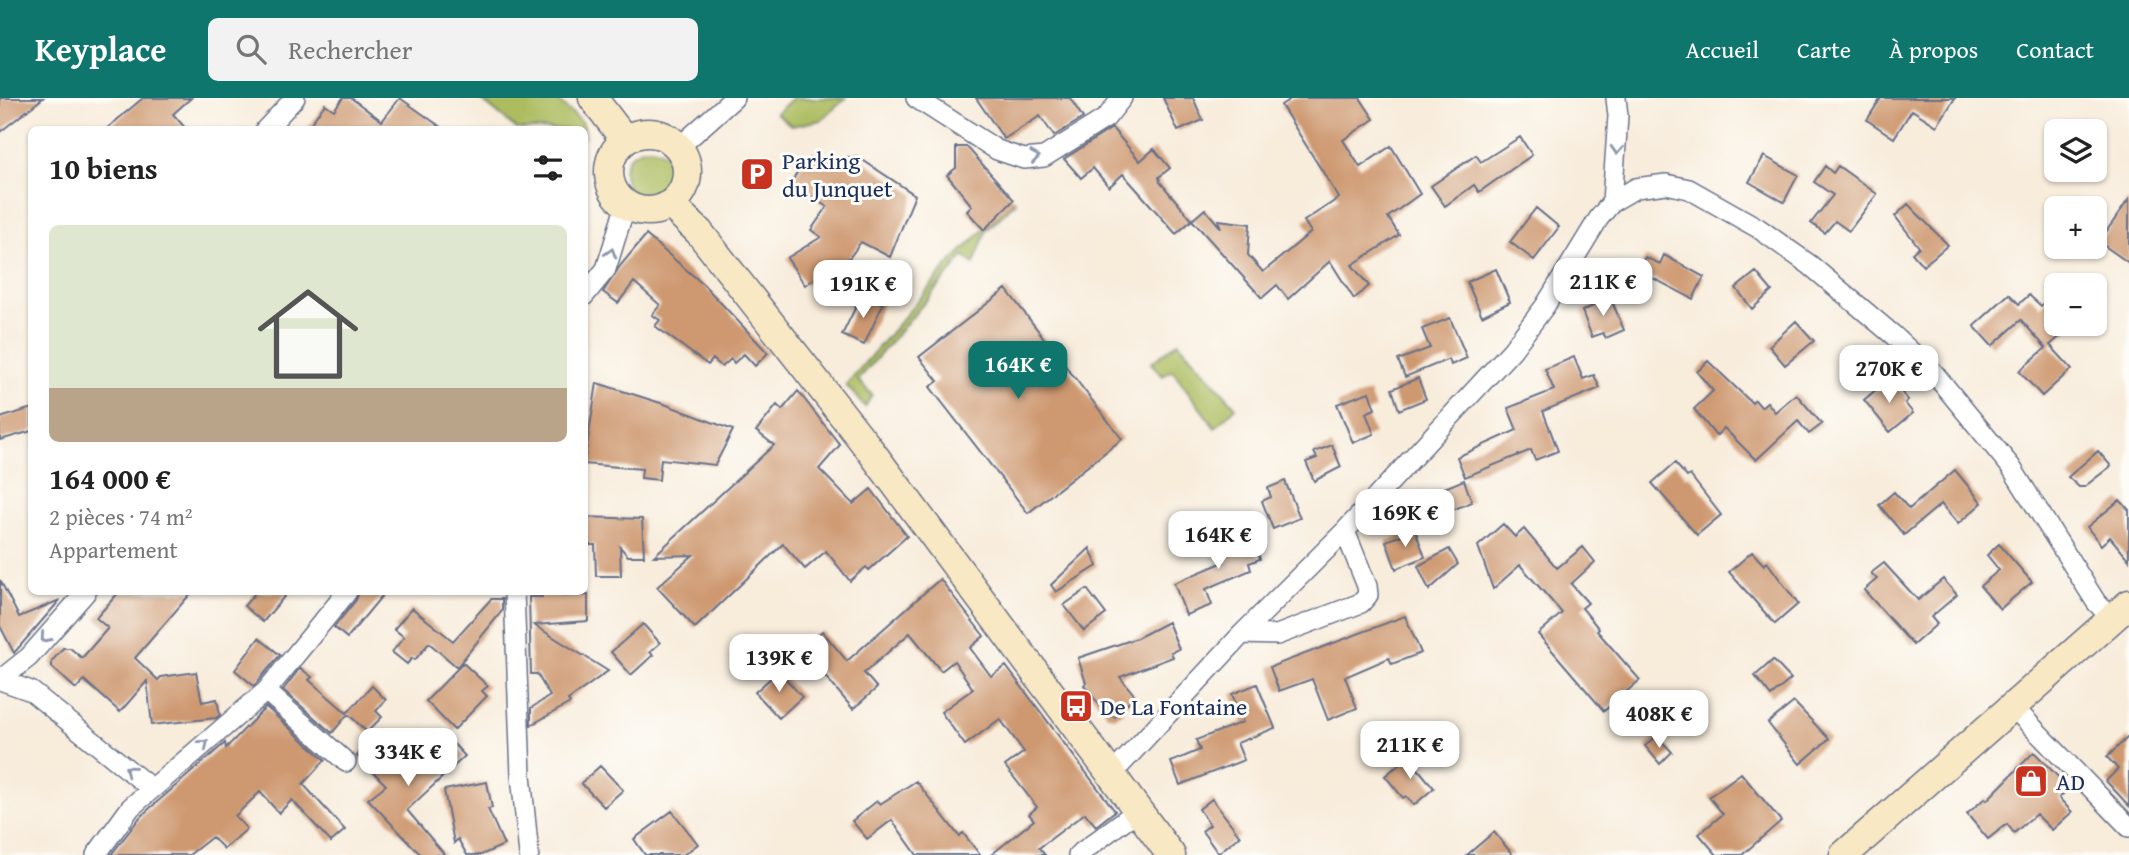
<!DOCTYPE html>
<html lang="fr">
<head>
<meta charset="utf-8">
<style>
  :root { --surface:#fff; --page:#f2f2f2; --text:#222; --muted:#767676; --accent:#0f766e }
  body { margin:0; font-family:"Gentium Book Plus",serif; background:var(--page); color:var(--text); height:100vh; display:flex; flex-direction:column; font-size:26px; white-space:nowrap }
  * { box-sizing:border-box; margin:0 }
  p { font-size:23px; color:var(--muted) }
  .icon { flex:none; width:38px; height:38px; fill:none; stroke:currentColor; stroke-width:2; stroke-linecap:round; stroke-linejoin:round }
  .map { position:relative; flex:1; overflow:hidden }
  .sheet { position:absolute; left:28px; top:28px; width:560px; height:469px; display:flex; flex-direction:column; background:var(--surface); border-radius:10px; box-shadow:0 2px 5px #0004 }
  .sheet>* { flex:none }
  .buttons { position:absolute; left:2044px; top:21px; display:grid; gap:14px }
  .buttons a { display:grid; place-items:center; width:63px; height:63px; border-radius:10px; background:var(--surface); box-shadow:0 2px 5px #0004; font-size:35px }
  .price { position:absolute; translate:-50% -60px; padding:0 16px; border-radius:14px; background:#fff; color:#222; font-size:23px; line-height:46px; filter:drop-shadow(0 2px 4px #0008) }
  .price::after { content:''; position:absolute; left:50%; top:42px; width:21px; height:16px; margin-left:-10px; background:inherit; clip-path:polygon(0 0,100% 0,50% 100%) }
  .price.active { background:var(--accent); color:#fff }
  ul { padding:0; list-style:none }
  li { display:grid; align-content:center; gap:14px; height:371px; padding:0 21px }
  li span { display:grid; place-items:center; height:217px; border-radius:10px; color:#555 }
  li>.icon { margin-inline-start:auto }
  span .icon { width:126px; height:126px; fill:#fffc; stroke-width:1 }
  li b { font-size:30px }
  h2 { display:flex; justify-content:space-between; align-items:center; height:84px; padding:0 21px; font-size:30px }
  header { display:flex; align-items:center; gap:42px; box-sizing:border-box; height:98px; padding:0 35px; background:var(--accent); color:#fff }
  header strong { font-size:33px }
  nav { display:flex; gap:38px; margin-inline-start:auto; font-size:24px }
  .search { width:490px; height:63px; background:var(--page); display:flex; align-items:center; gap:18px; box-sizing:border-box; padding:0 24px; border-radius:10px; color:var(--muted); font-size:26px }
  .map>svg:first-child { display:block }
  .green { fill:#acbc5f; stroke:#64765e; stroke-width:2 }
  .building { fill:#ce9971 }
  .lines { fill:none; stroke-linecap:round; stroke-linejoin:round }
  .street-casing { stroke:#68718a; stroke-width:22 }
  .secondary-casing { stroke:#68718a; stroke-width:31 }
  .street { stroke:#fff; stroke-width:19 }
  .secondary { stroke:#f8e8c3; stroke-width:28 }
  .oneway { stroke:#8d97ae }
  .labels { text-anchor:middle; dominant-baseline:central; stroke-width:6; stroke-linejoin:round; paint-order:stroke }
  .poi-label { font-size:24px; fill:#1b2f5e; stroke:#fdfcf7; text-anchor:start }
</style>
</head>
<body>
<header>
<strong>Keyplace</strong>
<div class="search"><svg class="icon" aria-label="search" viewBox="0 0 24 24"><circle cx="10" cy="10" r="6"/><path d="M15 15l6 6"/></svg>Rechercher</div>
<nav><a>Accueil</a><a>Carte</a><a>À propos</a><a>Contact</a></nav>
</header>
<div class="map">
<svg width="2129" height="757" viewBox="0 0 2129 757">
  <rect width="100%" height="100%" fill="#fdfcf7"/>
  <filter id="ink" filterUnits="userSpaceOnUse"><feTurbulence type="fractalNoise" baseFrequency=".0143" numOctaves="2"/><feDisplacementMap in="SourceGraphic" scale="14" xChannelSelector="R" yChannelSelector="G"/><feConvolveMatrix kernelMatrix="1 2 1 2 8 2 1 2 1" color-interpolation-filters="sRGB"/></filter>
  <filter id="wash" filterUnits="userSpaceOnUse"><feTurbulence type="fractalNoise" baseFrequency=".00686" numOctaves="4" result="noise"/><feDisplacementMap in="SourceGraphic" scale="28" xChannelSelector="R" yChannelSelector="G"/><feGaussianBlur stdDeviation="1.57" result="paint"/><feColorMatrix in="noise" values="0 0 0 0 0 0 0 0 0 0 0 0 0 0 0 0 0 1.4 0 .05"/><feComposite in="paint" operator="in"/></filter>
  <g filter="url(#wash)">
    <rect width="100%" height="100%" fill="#f8ecdb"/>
    <!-- green -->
    <path class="green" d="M479 0H556C566 15 587 18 585 40L584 32 517 31Z
      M793 0H846L821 22 792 28 776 15Z
      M624 75a25 25 0 1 1 50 0a25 25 0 1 1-50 0Z
      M1014 102 1016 104 986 133 974 166 964 158 858 282 872 297 865 309 846 287 951 164Z
      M1178 244 1236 309 1215 330 1172 272 1163 278 1151 265Z"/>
    <g id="blocks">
      <!-- building -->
      <path class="building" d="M0 0H43L0 34Z
        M143 0H191L173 16 187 32H105Z
        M343 0H351L382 23 400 0 445 32H306L325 6 334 12Z
        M976 0H1070L1083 20 1054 38 1040 18 1004 41Z
        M1163 0H1193L1203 22 1178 33Z
        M1292 0H1360L1374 21 1343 42 1360 69 1391 48 1420 96 1388 119 1399 137 1352 167 1369 188 1354 201 1330 163 1288 201 1277 187 1262 200 1192 122 1176 136 1123 76 1109 89 1093 70 1081 80 1064 61 1112 30 1140 63 1154 51 1170 70 1159 79 1160 84 1192 122 1205 111 1221 130 1218 122 1250 126 1248 157 1263 174 1311 134 1304 123 1339 100 1281 7Z
        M1881 0H1955L1937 28 1912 12 1894 40 1867 22Z
        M1520 39 1532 57 1479 94 1474 87 1445 108 1431 88 1476 57 1481 64Z
        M956 49H967L1014 102 984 132 967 113 972 108 947 77 956 70Z
        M1764 58 1798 77 1784 104 1749 84Z
        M812 59H858L915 97 890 159 861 144 850 159 805 187 787 160 821 139 811 132 827 109 791 85 804 63Z
        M1825 68 1833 75 1838 68 1877 96 1849 133 1835 123 1825 135 1811 125 1833 97 1814 84Z
        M2129 101V165L2099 144Z
        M1908 106 1948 147 1923 168 1912 155 1919 149 1895 118Z
        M1536 110 1559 129 1534 162 1510 144Z
        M646 137 704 187 768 255 755 268 744 256 734 265 731 261 722 269 713 261 708 267 655 228 660 222 652 217 660 207 634 184 618 205 603 194 620 168Z
        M1664 157 1704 179 1693 201 1653 180 1647 193 1632 186 1645 159 1660 166Z
        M1496 171 1510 204 1482 218 1467 184Z
        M1756 174 1772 193 1752 211 1736 190Z
        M1006 191 1122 341 1028 415 930 289 938 283 919 259Z
        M2056 194V226H2075L2050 247 2072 271 2042 298 2019 273 2046 250 2021 222 1992 248 1974 228 2009 196 2019 206 2029 197 2041 208Z
        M862 196 883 206 864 247 842 237Z
        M1609 196 1624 232 1606 240 1603 235 1592 239 1582 213 1593 208 1591 204Z
        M1450 220 1467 260 1451 267 1449 261 1405 279 1398 262 1430 250 1422 231Z
        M1796 223 1814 243 1785 267 1769 248Z
        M1574 259 1583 281 1594 277 1600 290 1543 313 1558 353 1535 362 1531 352 1465 379 1457 359 1517 332 1508 310 1554 292 1545 271Z
        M1708 263 1752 305 1755 302 1761 309 1767 304 1775 314 1796 296 1822 326 1809 336 1798 323 1756 362 1724 330 1716 338 1694 311 1713 293 1697 274Z
        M1418 280 1426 301 1399 312 1392 291Z
        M1890 280 1908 302 1905 305 1913 315 1890 334 1864 302Z
        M597 285 667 307 733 332 715 367 661 361 659 382 641 380 642 371 584 366Z
        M798 293 840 347 819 371 853 406 871 391 907 438 869 472 866 469 850 483 826 453 805 471 783 446 695 530 657 489 693 457 654 458 774 347 756 333 777 307 782 312Z
        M1369 294 1375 311 1366 315 1374 336 1353 345 1337 306Z
        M32 310V333L0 342V320Z
        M1332 347 1341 369 1314 383 1306 364 1317 360 1314 354Z
        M2098 353 2111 368 2084 389H2079L2068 379Z
        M1675 365 1687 379 1690 377 1721 417 1697 437 1652 385Z
        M1955 372 1982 405 1958 426 1941 406 1904 437 1879 407 1894 394 1909 411Z
        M1464 382 1472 404 1430 421 1422 399Z
        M1285 383 1300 420 1273 431 1262 403 1271 399 1268 390Z
        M2120 402 2129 412V462L2110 439 2101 447 2087 429Z
        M584 419 642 421 644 458H628L620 449 621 478H596L595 447H584Z
        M1503 426 1515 439 1524 431 1557 470 1583 449 1595 464 1571 486 1588 505 1582 510 1599 531 1597 533 1640 582 1604 613 1538 536 1562 515 1520 467 1493 491 1478 448Z
        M1248 430 1260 461 1249 465 1251 472 1206 491 1212 507 1186 517 1174 485 1224 464 1216 443Z
        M1415 432 1425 459 1396 471 1386 443Z
        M1999 446 2032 484 2000 511 1980 488 1999 472 1987 457Z
        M1090 450 1097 468 1056 494 1051 487Z
        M1449 451 1458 466 1429 492 1418 468Z
        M1752 454 1764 467 1767 464 1798 506 1775 526 1729 474Z
        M1884 465 1918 502 1943 481 1957 497 1931 519 1937 526 1913 547 1864 492 1877 481 1871 475Z
        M940 481 984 538 970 550 991 578 1006 568 1115 713 1096 728 1085 715 1039 750 1045 757H991L1034 722 1029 716 1037 709 1005 668 1024 654 1000 621 965 647 941 614 973 591 954 563 941 573 910 535 864 575 877 590 853 611 802 551 822 533 847 563Z
        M0 482 19 519 60 502 14 555 0 528Z
        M1087 491 1106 516 1084 533 1064 507Z
        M119 494H192L135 560 158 582 161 579 196 574 202 604 217 601 220 617 216 620 152 627 147 583 120 614 84 582 76 591 52 569V563L63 550H70L82 560 108 530 96 520Z
        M256 494H288L263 524 244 508Z
        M359 494H385L347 540 334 529 356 502Z
        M542 494H562L563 498 588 497V523L534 527 608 573 568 602 570 605 531 627V610L550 598 537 576H531L529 499H542Z
        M491 501H502V513L457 569 429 545 415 562 412 560 407 566 392 554 404 539 394 531 412 510 453 543Z
        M1405 518 1421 555 1392 566 1389 560 1345 579 1357 610 1328 622 1312 581 1279 593 1270 569Z
        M1168 524 1179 551 1171 554 1173 559 1120 579 1136 599 1122 609 1124 613 1115 619 1108 618 1084 587 1086 585 1078 560 1137 540Z
        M643 526 660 545 650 554 653 557 631 577 611 554Z
        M259 540 280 557 254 588 235 572Z
        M1773 562 1791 581 1771 598 1755 578Z
        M463 565 488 588 482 593 487 598 454 632 426 603Z
        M300 570 312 579 309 582 347 615 372 588 386 602 376 613 382 619 367 634 348 616 332 635 283 592Z
        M779 573 802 599 779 620 755 594Z
        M1257 586 1275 630 1237 645 1244 662 1180 687 1171 664 1200 652 1196 642 1243 624 1232 596Z
        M1794 604 1829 641 1800 666 1768 625Z
        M266 609 325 662 303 686 345 732 331 744 292 702 279 715 260 694 235 718 247 731 224 751 212 739 189 757H111L141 718 225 645 226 650Z
        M1657 638 1672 654 1660 666 1645 648Z
        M2129 638V708L2106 683 2118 671 2107 659Z
        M377 639 412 674 448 640 465 658 407 712 445 757H421L368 701 386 687 357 658Z
        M2034 654 2069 690 2059 700 2072 714 2052 732 2036 716 2014 735 2007 726 1988 741 1967 716 1985 700 1987 702Z
        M1408 659 1434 690 1414 707 1406 698 1403 700 1385 678Z
        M600 668 623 692 604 709 581 685Z
        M1741 675 1781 723 1742 757H1717L1699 736 1723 716 1709 699Z
        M916 683 959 738 963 735 980 757H917L892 722 867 741 852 723 877 703 880 706Z
        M487 684 492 710 488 711 504 747 481 757H467L458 741 454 745 444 692Z
        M1212 701 1240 738 1218 755 1202 733 1210 727 1199 711Z
        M672 713 698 746 683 757H645L634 741Z
        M1494 734 1513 757H1467Z"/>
    </g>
  </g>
  <g filter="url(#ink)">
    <use href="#blocks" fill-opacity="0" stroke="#68718a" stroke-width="2"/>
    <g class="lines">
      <!-- street casing -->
      <g class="street-casing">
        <path id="street" d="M916 0 997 52 1024 61 1044 59 1106 20 1122 0
          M265 32 295 0
          M678 50 734 0
          M1612 104 1618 18 1616 0
          M584 198 606 171 626 106
          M514 494 521 677 529 757
          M1242 536 1277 537 1361 505 1368 497 1367 488 1345 433
          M0 582 31 593 152 691 131 709 96 757
          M0 582 29 559 86 494
          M266 593 346 664
          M2012 608 2129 729
          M1112 676 1242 536 1345 433 1512 252 1545 208 1599 120 1612 104 1636 90 1666 86 1689 91 1758 130 1810 167 1893 237 1933 274 2011 369 2096 504 2112 521
          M152 691 266 593 347 494
          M1078 757 1138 712"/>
      </g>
      <!-- secondary casing -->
      <g class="secondary-casing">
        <path id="secondary" d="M593 0 625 42
          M609 74a39 39 0 1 1 78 0a39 39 0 1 1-78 0Z
          M670 106 699 134 867 348 1171 757
          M1844 757 2129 506"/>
      </g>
      <!-- street -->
      <use href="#street" class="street"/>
      <!-- secondary -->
      <use href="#secondary" class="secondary"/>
    </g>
    <!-- one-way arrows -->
    <defs><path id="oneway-chevron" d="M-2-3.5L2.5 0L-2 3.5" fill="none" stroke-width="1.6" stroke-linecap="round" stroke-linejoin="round" transform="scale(1.75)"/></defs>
    <g class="oneway">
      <use href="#oneway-chevron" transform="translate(1617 52) rotate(93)"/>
      <use href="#oneway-chevron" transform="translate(1035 59) rotate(-8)"/>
      <use href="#oneway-chevron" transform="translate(611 155) rotate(-73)"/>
      <use href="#oneway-chevron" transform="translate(45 540) rotate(131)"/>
      <use href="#oneway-chevron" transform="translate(204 646) rotate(-40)"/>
      <use href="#oneway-chevron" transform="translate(129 672) rotate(-141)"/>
    </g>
  </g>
  <!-- icons -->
  <defs>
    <g id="parking-square" transform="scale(1.75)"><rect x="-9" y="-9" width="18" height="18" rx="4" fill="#c8321e" stroke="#fdfcf7"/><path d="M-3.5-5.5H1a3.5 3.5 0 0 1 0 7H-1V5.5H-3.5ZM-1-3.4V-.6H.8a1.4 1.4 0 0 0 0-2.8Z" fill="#fff"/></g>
    <g id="bus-square" transform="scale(1.75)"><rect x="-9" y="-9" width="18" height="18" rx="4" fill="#c8321e" stroke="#fdfcf7"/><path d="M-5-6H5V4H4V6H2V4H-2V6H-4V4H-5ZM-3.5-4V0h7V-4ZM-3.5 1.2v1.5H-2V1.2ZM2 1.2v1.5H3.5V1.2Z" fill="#fff"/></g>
    <g id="shop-square" transform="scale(1.75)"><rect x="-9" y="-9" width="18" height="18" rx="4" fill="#c8321e" stroke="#fdfcf7"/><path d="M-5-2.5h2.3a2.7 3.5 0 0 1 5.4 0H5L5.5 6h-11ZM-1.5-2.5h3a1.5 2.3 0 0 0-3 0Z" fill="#fff"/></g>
  </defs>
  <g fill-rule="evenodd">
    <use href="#parking-square" x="757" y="76"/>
    <use href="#bus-square" x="1076" y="608"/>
    <use href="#shop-square" x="2031" y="683"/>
  </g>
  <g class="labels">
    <!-- poi labels -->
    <g class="poi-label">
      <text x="782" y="62">Parking<tspan x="782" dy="28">du Junquet</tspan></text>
      <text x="1100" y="608">De La Fontaine</text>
      <text x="2056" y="683">AD</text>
    </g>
  </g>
</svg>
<div class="buttons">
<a><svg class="icon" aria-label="layers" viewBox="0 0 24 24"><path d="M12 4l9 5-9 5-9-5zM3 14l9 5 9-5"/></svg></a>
<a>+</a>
<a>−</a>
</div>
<b class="price" style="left:1603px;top:220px">211K €</b>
<b class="price" style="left:863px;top:222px">191K €</b>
<b class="price active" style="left:1018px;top:303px">164K €</b>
<b class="price" style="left:1889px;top:307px">270K €</b>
<b class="price" style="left:1405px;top:451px">169K €</b>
<b class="price" style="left:1218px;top:473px">164K €</b>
<b class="price" style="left:779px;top:596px">139K €</b>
<b class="price" style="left:1659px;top:652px">408K €</b>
<b class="price" style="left:1410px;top:683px">211K €</b>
<b class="price" style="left:408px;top:690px">334K €</b>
<section class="sheet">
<h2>10 biens<svg class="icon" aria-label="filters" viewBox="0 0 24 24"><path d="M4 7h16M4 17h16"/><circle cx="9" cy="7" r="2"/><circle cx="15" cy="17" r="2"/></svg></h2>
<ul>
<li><span style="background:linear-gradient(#dfe7d0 75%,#b9a48a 0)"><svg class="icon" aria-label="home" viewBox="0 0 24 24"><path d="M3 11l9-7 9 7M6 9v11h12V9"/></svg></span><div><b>164 000 €</b><p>2 pièces · 74 m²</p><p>Appartement</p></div></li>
</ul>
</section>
</div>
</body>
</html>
